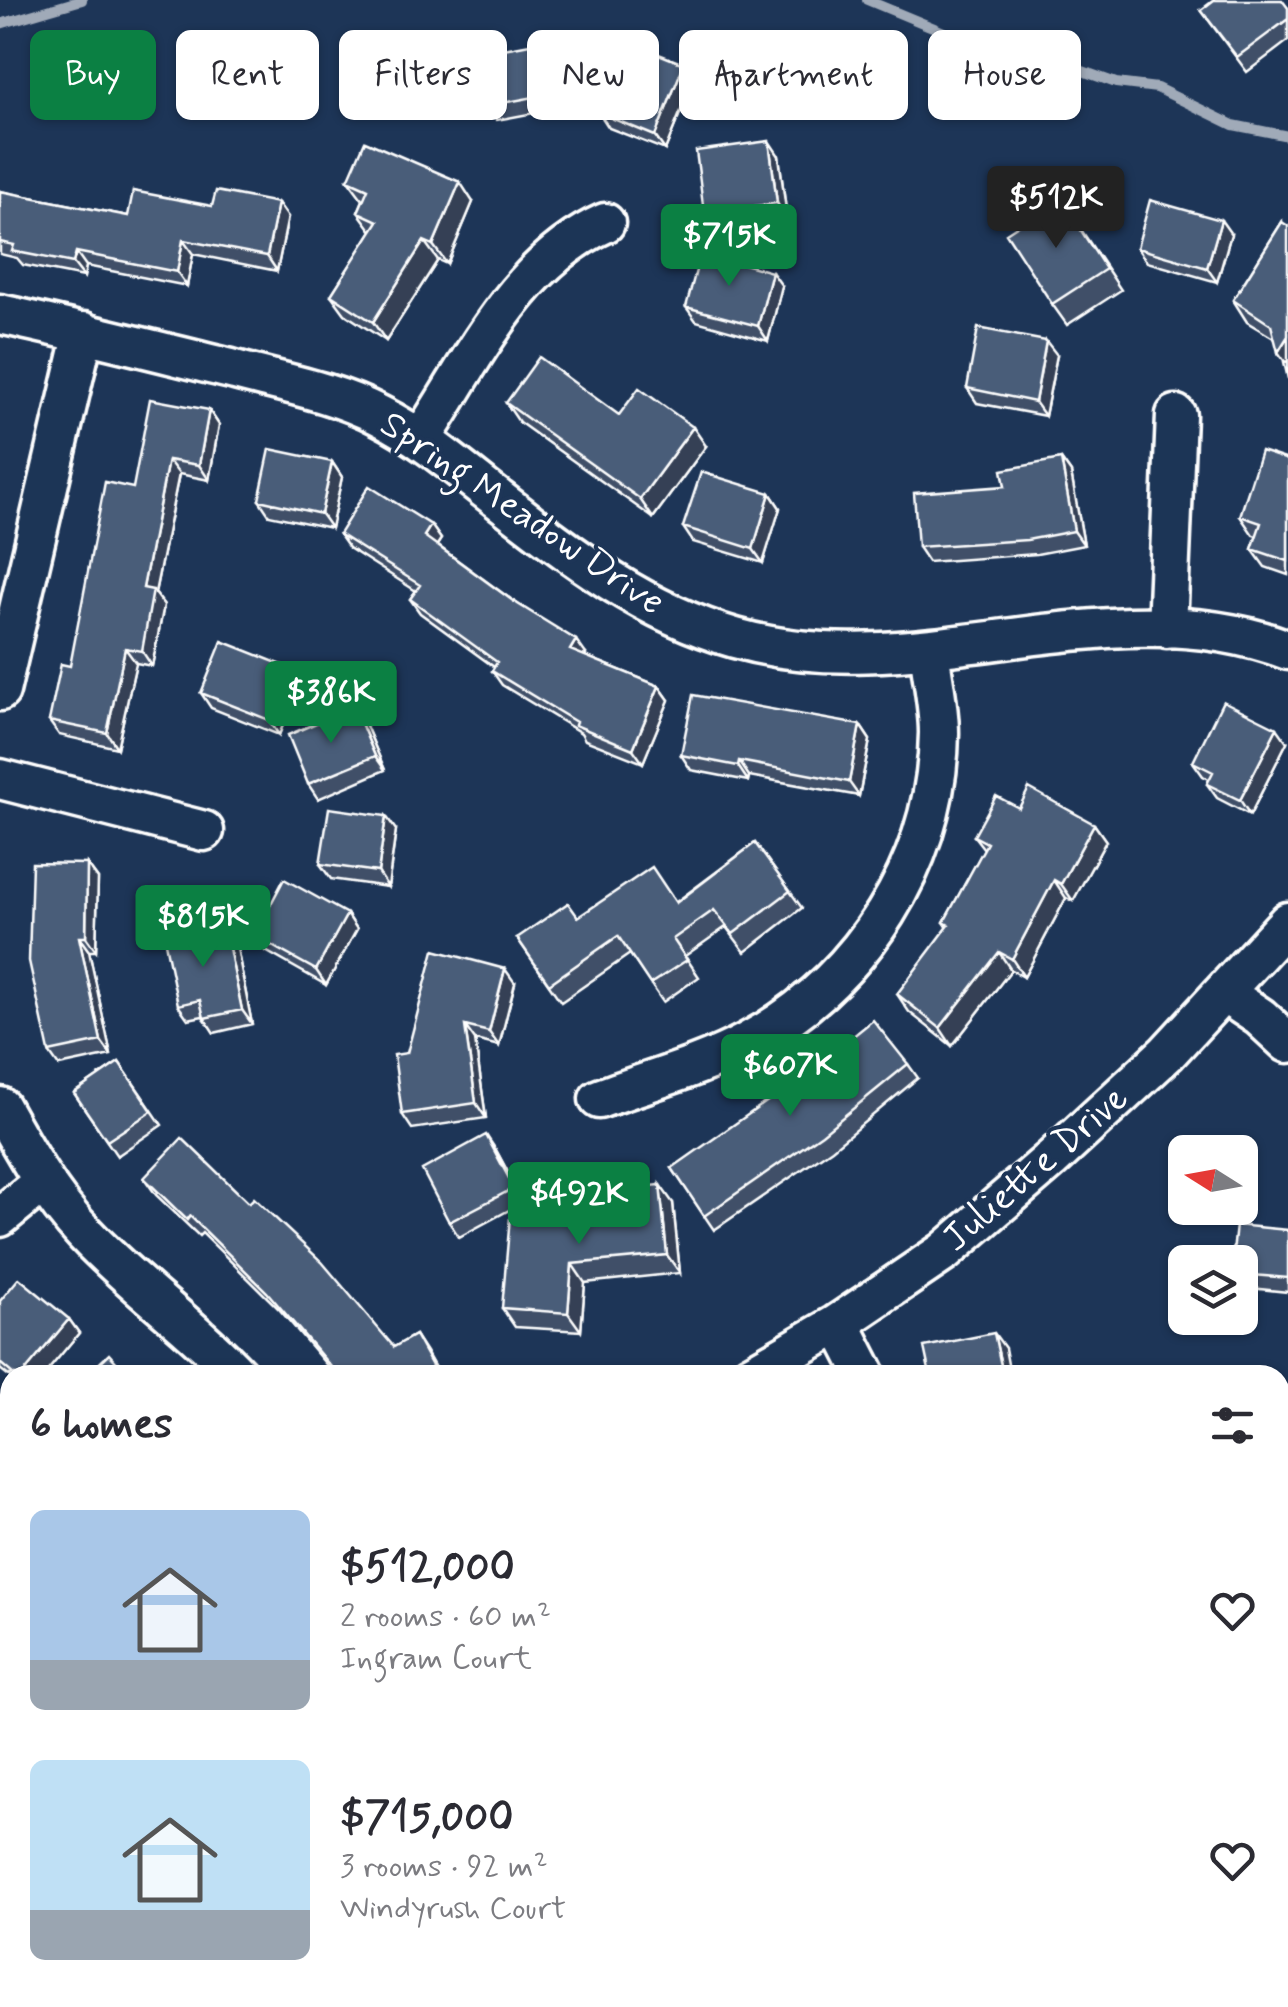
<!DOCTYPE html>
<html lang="en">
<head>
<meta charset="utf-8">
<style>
  :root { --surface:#fff; --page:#f7f7f7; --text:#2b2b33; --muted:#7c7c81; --accent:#0b8043 }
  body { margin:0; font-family:Mynerve,sans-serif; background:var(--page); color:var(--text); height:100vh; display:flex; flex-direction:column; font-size:38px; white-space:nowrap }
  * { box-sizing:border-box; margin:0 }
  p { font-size:32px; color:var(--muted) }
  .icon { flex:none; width:55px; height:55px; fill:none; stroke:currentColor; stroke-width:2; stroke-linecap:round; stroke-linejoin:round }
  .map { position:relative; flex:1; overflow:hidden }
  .panel { position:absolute; left:0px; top:1365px; width:1290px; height:642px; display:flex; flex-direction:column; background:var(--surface); border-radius:30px 30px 0 0; box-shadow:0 2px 8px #0004 }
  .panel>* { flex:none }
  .guide { position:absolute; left:30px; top:30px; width:1230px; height:90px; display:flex; gap:20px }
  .needle { width:65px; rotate:281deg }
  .tools { position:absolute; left:1168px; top:1135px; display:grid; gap:20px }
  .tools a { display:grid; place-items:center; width:90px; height:90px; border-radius:15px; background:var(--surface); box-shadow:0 2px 8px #0004; font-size:50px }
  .price { position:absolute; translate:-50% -85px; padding:0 22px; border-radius:10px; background:var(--accent); color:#fff; font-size:32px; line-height:65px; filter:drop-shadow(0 2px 5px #0008) }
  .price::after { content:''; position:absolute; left:50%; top:60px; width:30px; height:22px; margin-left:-15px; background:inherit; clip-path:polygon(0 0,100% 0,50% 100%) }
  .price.current { background:#222; color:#fff }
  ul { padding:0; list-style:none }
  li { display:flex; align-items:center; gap:30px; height:250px; padding:0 30px }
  li span { display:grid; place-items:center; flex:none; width:280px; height:200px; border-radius:15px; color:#555 }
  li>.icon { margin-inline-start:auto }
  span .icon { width:120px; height:120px; fill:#fffc; stroke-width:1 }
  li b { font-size:42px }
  h2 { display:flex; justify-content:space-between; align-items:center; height:120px; padding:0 30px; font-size:42px }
  .chip { padding:0 35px; border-radius:15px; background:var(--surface); box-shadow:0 2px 8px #0004; font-size:35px; line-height:90px }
  .chip.current { background:var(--accent); color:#fff }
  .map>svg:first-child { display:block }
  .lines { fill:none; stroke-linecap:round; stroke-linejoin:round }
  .stream { stroke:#a0aab8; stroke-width:10 }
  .minor-casing { stroke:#fff; stroke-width:45 }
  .minor { stroke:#1d3557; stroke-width:38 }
  .wall { fill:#405068; stroke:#fff; stroke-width:2.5 }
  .shaded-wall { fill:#344155; stroke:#fff; stroke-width:2.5 }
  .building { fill:#4a5d79; stroke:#fff; stroke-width:2.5 }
  .labels { text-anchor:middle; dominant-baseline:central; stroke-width:8; stroke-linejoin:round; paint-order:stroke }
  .street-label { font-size:38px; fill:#fff; stroke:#1d3557 }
</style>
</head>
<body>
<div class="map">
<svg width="1288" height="2007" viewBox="0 0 1288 2007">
  <rect width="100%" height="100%" fill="#1d3557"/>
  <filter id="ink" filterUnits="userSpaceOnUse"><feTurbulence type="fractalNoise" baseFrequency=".01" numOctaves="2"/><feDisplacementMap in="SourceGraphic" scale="20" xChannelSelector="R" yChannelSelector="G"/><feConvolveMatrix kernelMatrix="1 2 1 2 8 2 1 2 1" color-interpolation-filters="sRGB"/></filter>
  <g filter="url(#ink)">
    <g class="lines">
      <!-- stream -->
      <path class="stream" d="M867 0 973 44 1049 59 1116 83 1157 88 1233 125 1288 136
        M0 24 82 0"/>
      <!-- minor casing -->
      <g class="minor-casing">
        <path id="minor" d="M0 314C79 331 157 351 235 370 283 383 335 392 379 415 417 434 450 461 484 488 563 549 637 610 735 638 917 690 1109 582 1288 650
          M421 439C472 362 517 262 605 223
          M1167 628 1176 415
          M0 691 84 332
          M0 779 204 831
          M1224 993 1260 1017 1288 1043
          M599 1099C648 1081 702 1067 748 1042 862 980 937 863 939 733 939 706 932 676 929 649
          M0 1107C25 1152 50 1197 85 1234 133 1285 191 1325 238 1375
          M0 1217 43 1182
          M836 1325 844 1332 866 1375
          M750 1375 836 1325 944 1252 1052 1159 1167 1053 1288 922
          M0 1757 10 1751
          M443 1998V2007
          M138 2007 155 1998
          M863 2007 864 1998"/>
      </g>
      <!-- minor -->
      <use href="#minor" class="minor"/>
    </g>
    <!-- wall -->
    <path class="wall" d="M1288 8V41L1247 72 1201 10Z
      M562 54 571 106 497 120 486 106Z
      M684 64 694 79 665 150 609 128 599 113Z
      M779 156 787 218 715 227 704 213Z
      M348 180 473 202 447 264 438 260 386 341 345 314 331 295 372 231 358 212 363 200Z
      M0 191 128 216 212 206 278 203 288 217 277 271 193 254 187 286 86 266 84 277 23 265 17 258 0 254Z
      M1074 219 1121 290 1067 325 1052 304Z
      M1282 222 1285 362 1275 339 1247 322 1233 300Z
      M1231 234 1217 282 1147 262 1137 248Z
      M782 286 768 341 696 321 686 307Z
      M1057 355 1045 416 977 403 967 388Z
      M506 403 706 446 653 518 519 422Z
      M209 410 219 425 209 480 179 474 155 593 164 605 152 666 136 663 117 748 59 735 49 721 70 666 133 488Z
      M1061 459 1071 473 1084 545 1037 554 928 562 918 547 1005 486Z
      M1288 460V575L1265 567 1252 549 1257 536 1253 535 1240 516Z
      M332 462 342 477 331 528 269 515 259 500Z
      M770 493 780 508 763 563 693 542 683 527Z
      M431 525 441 539 437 545 586 654 585 656 659 686 669 700 643 763 585 740 581 733 502 685 492 671 494 667 420 613 410 599 416 591 349 548 339 534Z
      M300 683 279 735 211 708 201 693Z
      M354 707 364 721 385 770 318 799 308 784Z
      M860 725 870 740 859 796 749 776 748 781 691 770 681 755Z
      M1287 742 1250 815 1217 798 1207 784 1209 779 1203 776 1193 762Z
      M1019 808 1094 824 1106 841 1073 901 1066 898 1024 977 1011 970 952 1046 909 1012 897 994 948 928 944 922 984 849 974 836Z
      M396 830 388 887 331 879 320 864Z
      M755 843 802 908 745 952 726 927 685 956 699 977 663 1002 630 954 561 1002 517 938 578 917 676 902Z
      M87 864 98 879 96 951H89L111 1055 59 1066 49 1052Z
      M347 914 357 929 326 985 264 950 254 936Z
      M205 924 214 936 237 948 252 1024 214 1033 203 1016 188 1019 178 1005Z
      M515 983 499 1046 475 1040 486 1118 412 1129 402 1114 407 1053Z
      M119 1062 162 1125 117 1156 74 1093Z
      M908 1064 918 1078 832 1149 714 1230 672 1168Z
      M496 1150 524 1202 459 1237 449 1222Z
      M144 1178 394 1347 415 1335 439 1375H335L279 1309 202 1233 199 1236 156 1195Z
      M673 1203 680 1273 585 1283 581 1331 515 1327 502 1308 599 1223Z
      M1288 1230V1292L1241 1287 1240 1262Z
      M0 1301 69 1319 79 1333 44 1375H10V1377L0 1369Z
      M0 1458 10 1466V1561L0 1554Z
      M1288 1795V1980L1280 1977V1815Z
      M0 1912 10 1998H38L27 2007H0Z"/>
    <!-- shaded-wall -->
    <path class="shaded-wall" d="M551 40 562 54 571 106 561 92Z
      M684 64 694 79 665 150 655 136Z
      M769 141 779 156 787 218 777 203Z
      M460 182 473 202 447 264 433 245Z
      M278 203 288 217 277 271 267 256Z
      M1221 220 1231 234 1217 282 1207 268Z
      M183 240 193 254 187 286 177 272Z
      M424 241 438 260 386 341 373 322Z
      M76 252 86 266 84 277 73 263Z
      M772 272 782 286 768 341 758 326Z
      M1288 336V366L1278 352Z
      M1046 341 1057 355 1045 416 1035 402Z
      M209 410 219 425 209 480 199 465Z
      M693 427 706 446 653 518 640 499Z
      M1061 459 1071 473 1084 545 1074 531Z
      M168 460 179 474 155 593 164 605 152 666 142 651 143 588Z
      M332 462 342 477 331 528 321 514Z
      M770 493 780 508 763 563 753 549Z
      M431 525 441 539 434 550 424 536Z
      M576 640 586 654 580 664 570 650Z
      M125 648 136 663 117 748 107 733Z
      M290 668 300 683 279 735 269 720Z
      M659 686 669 700 643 763 633 749Z
      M354 707 364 721 385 770 375 756Z
      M860 725 870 740 859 796 849 782Z
      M1277 728 1287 742 1250 815 1240 800Z
      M739 761 749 776 748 781 738 766Z
      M386 816 396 830 388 887 378 872Z
      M1094 824 1106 841 1073 901 1061 884Z
      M87 864 98 879 96 951 86 937Z
      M1054 880 1066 898 1024 977 1012 959Z
      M347 914 357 929 326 985 316 970Z
      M226 934 237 948 252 1024 242 1010Z
      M79 937 89 951 111 1055 101 1041Z
      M999 952 1011 970 952 1046 940 1028Z
      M505 969 515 983 499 1046 489 1032Z
      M465 1026 475 1040 486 1118 476 1103Z
      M486 1135 496 1150 524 1202 514 1188Z
      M660 1185 673 1203 680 1273 667 1255Z
      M572 1264 585 1283 581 1331 568 1313Z
      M69 1319 79 1333 44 1375H22Z
      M994 1333 1005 1348 1010 1375H1003Z
      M415 1335 426 1352 439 1375H437Z
      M584 1998H596V2007H583Z
      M763 1998H776L774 2007H761Z
      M991 1998H1004L1003 2007H989Z"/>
    <!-- building -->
    <path class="building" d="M1214 0H1282L1288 8V19L1237 57 1201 10Z
      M551 40 561 92 486 106 477 54Z
      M628 42 684 64 655 136 599 113Z
      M365 141 460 182 433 245 424 241 373 322 331 295 378 221 358 212 368 189 348 180Z
      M769 141 777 203 704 213 696 151Z
      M0 191 128 216 133 191 212 206 216 191 278 203 267 256 183 240 177 272 76 252 73 263 12 251 14 245 0 242Z
      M1060 198 1106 269 1052 304 1006 233Z
      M1150 200 1221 220 1207 268 1137 248Z
      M1282 222 1288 226V336L1278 352 1271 325 1233 300Z
      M701 252 772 272 758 326 686 307Z
      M978 328 1046 341 1035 402 967 388Z
      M539 357 619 415 639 388 693 427 640 499 506 403Z
      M1288 361V379L1284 362Z
      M150 399 209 410 199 465 168 460 143 588 153 590 142 651 125 648 107 733 49 721 61 664 70 666 105 482 133 488Z
      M270 449 332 462 321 514 259 500Z
      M1261 451 1288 460V561L1252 549 1261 523 1240 516Z
      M1061 459 1074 531 1027 540 918 547 914 493 1005 486 1002 470Z
      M701 472 770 493 753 549 683 527Z
      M369 486 431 525 424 536 513 601 576 640 570 650 659 686 633 749 575 725 576 722 492 671 497 662 410 599 420 585 339 534Z
      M222 641 290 668 269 720 201 693Z
      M693 695 860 725 849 782 739 761 738 766 681 755Z
      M1223 701 1277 728 1240 800 1207 784 1213 772 1193 762Z
      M354 707 375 756 308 784 288 735Z
      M1029 788 1094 824 1061 884 1054 880 1012 959 999 952 940 1028 897 994 949 925 944 922 987 843 974 836 996 796 1019 808Z
      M329 808 386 816 378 872 320 864Z
      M755 843 790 891 733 934 714 910 673 939 687 960 650 984 618 936 549 984 517 938 568 903 578 917 652 867 676 903Z
      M32 863 87 864 86 937H79L101 1041 49 1052 29 961Z
      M284 879 347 914 316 970 254 936Z
      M205 924 208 938 226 934 242 1010 204 1018 200 1000 178 1005 163 933Z
      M434 950 505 969 489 1032 465 1026 476 1103 402 1114 394 1055 407 1053Z
      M873 1020 908 1064 822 1134 704 1216 672 1168 809 1072Z
      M119 1062 152 1111 107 1141 74 1093Z
      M486 1135 514 1188 449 1222 422 1170Z
      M182 1138 249 1203 254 1198 322 1262 394 1347 415 1335 437 1375H338L267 1292 190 1216 187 1220 144 1178Z
      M660 1185 667 1255 572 1264 568 1313 502 1308 510 1217 599 1223 595 1191Z
      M1236 1225 1288 1230V1278L1240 1274V1262H1232Z
      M19 1278 69 1319 22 1375H14L0 1363V1301Z
      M994 1333 1003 1375H930L924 1347Z
      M109 1354 128 1375H87Z
      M0 1458 10 1466V1551L0 1544Z
      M1288 1795V1967L1280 1964V1870L1285 1858 1280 1856V1815Z
      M10 1903V1998H12L9 2000 4 1993 0 1997V1912Z
      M263 1998H378L383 2007H245Z
      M524 1998H584L583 2007H523Z
      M700 1998H763L761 2007H698Z
      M910 1998H991L989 2007H909Z
      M1198 1998H1245L1284 2007H1195Z"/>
  </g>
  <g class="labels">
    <!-- street labels -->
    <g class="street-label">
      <text transform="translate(522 514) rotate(34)">Spring Meadow Drive</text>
      <text transform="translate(1036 1169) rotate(-41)">Juliette Drive</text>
    </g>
  </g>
</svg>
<div class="tools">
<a><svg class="needle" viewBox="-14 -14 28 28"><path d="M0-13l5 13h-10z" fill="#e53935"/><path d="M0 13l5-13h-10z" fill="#7c7c81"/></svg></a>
<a><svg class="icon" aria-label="layers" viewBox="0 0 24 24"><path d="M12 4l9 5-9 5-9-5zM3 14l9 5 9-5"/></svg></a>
</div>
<b class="price current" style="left:1056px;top:251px">$512K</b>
<b class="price" style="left:729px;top:289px">$715K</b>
<b class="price" style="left:331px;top:746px">$386K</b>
<b class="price" style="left:203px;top:970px">$815K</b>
<b class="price" style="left:790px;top:1119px">$607K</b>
<b class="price" style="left:579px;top:1247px">$492K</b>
<div class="guide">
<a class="chip current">Buy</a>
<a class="chip">Rent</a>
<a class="chip">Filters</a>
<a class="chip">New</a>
<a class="chip">Apartment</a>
<a class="chip">House</a>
</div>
<section class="panel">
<h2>6 homes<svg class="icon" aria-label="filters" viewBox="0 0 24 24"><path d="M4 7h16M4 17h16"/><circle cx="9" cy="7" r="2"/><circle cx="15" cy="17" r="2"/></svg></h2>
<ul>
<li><span style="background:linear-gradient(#a9c7e8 75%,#9aa5b1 0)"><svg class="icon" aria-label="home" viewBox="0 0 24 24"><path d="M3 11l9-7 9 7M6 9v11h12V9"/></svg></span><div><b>$512,000</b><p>2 rooms · 60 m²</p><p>Ingram Court</p></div><svg class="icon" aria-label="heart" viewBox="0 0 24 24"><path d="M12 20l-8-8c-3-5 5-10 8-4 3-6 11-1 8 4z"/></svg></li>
<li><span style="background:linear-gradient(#bfe0f5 75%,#9aa5b1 0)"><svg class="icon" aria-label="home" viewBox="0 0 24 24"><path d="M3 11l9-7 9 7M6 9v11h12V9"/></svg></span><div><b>$715,000</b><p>3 rooms · 92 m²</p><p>Windyrush Court</p></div><svg class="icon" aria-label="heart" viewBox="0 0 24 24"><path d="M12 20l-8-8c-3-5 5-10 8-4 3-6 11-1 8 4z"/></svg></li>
</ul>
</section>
</div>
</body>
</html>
